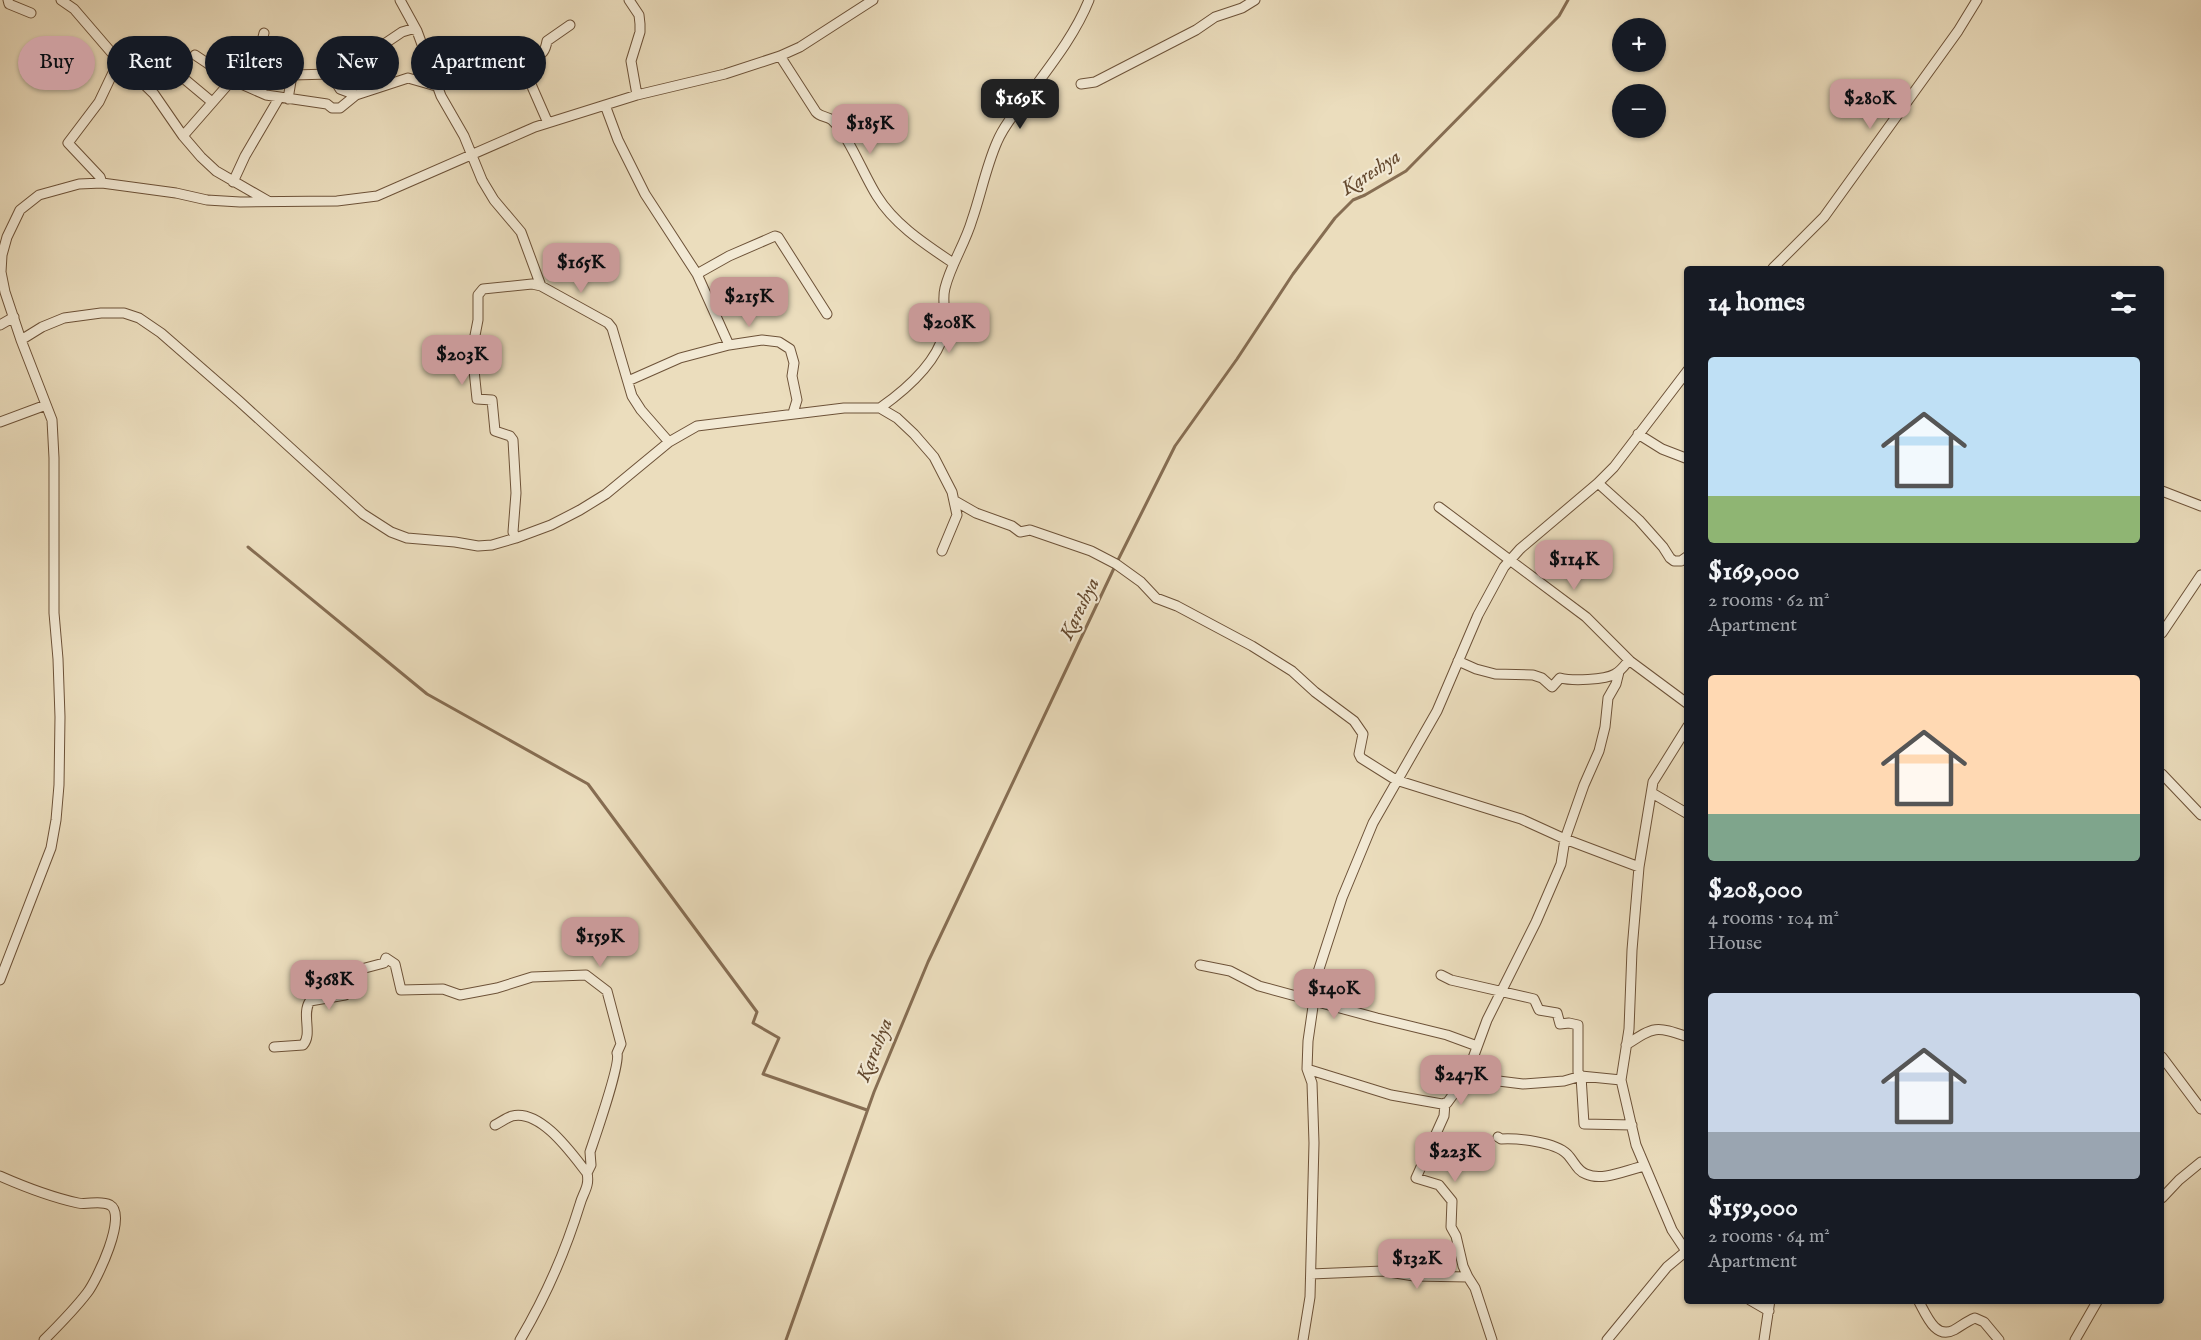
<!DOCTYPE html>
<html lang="en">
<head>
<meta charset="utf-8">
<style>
  :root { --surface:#171b24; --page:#20242c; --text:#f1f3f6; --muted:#9ea1a6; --accent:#c59692 }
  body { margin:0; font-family:"IM FELL English",serif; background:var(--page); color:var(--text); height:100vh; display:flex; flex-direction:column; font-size:22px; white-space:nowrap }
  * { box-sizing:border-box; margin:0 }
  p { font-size:20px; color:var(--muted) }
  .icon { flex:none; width:33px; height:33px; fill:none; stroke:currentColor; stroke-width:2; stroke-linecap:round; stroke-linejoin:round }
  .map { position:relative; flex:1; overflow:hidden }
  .sheet { position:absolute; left:1684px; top:266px; width:480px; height:1038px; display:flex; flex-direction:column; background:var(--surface); border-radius:6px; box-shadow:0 2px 4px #0004 }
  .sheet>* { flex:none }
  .top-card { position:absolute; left:18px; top:36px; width:570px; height:54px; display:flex; gap:12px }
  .fabs { position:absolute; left:1612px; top:18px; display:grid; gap:12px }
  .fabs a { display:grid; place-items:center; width:54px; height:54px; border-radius:50%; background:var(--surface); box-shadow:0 2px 4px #0004; font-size:30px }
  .price { position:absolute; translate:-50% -51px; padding:0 14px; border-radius:12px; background:var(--accent); color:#111; font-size:20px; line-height:39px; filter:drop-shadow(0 2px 3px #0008) }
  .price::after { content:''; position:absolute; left:50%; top:36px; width:18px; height:14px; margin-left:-9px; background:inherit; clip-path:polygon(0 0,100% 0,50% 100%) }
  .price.selected { background:#222; color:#fff }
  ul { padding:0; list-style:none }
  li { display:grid; align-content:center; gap:12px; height:318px; padding:0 24px }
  li span { display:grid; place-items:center; height:186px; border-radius:6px; color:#555 }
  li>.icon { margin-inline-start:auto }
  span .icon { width:108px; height:108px; fill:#fffc; stroke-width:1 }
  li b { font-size:26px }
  h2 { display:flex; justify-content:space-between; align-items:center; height:72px; padding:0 24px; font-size:26px }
  .chip { padding:0 21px; border-radius:27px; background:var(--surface); box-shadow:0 2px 4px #0004; font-size:21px; line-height:54px }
  .chip.selected { background:var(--accent); color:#111 }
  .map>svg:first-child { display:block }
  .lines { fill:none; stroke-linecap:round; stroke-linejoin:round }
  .stream { stroke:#866d52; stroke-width:3 }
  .minor-casing { stroke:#6d5238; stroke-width:11 }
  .minor { stroke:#f2e9d4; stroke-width:9 }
  .labels { text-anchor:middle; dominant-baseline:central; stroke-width:4.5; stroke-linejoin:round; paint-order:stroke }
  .water-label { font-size:20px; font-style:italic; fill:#64492f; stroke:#f2e9d4 }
</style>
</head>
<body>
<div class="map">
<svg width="2201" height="1340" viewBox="0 0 2201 1340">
  <rect width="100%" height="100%" fill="#ebddbd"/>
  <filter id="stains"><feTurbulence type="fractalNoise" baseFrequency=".00333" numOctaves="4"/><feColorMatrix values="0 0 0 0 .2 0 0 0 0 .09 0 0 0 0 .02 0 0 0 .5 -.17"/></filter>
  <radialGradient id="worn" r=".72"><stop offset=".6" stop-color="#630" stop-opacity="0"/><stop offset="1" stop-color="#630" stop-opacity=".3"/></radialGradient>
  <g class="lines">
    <!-- stream -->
    <path class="stream" d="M248 547 427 694 588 784 757 1012 753 1023 779 1038 763 1074 867 1110
      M786 1340 874 1092 928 962 1116 564 1175 446 1237 359 1293 274 1335 218 1353 200 1365 195 1406 171 1559 16 1568 0"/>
    <!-- minor casing -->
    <g class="minor-casing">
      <path id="minor" d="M8 0 9 4 31 13
        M61 0 74 9 111 52 154 94 183 136 201 157 216 171 268 201
        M400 0 417 31 441 96 464 136 482 180 494 200 521 232 541 286 608 323 612 328 632 396 641 410 669 442
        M629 0 639 15 640 24V32L631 61 637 95
        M195 55 228 77 230 81
        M780 56 816 112C820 117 827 116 832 120 848 134 864 176 877 196 895 225 925 244 953 263
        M331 74 344 71 402 32 412 29 417 31
        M182 77 212 102
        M232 80 242 59 251 61 256 60 258 57 264 33
        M1081 84 1095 82 1196 30 1215 17 1242 8 1255 0
        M288 99 292 75 331 74 340 89 356 95
        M605 105 618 140 645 194 697 274 729 345
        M548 123 530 82 527 66C536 53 544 59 547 41L570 25
        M183 136 232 80 266 95 327 104 332 108H340L356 95 408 78 436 86
        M233 182 245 156 279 98
        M102 183 100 177 68 143 99 102 119 60
        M1773 268 1824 217 1958 31 1977 0
        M697 274 729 256 775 236 778 237 827 314
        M0 325 14 317
        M21 340 42 327 64 318 101 313H124L139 318 161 333 239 401 363 514 391 532 407 538 455 542 478 546 492 545 516 538 551 525 580 510 606 494 669 442 697 426 844 408H880L897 418 914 434 934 457 952 492 957 515 942 551
        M628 381 680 358 729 345 762 340 779 342 790 349 794 363 792 376 797 400 793 413
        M880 408C904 391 936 364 944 333 948 318 941 303 945 288 951 264 965 244 972 220 981 194 986 167 997 142 1004 125 1017 110 1028 96 1050 66 1075 35 1089 0
        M0 422 46 405
        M1638 434 1662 449 1688 459
        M1598 483 1639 520 1663 547 1670 558 1674 561H1681L1688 556
        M2162 491 2201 506
        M955 501 976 513 1012 526 1020 532 1030 530 1091 551 1116 564 1141 582 1156 598 1177 606 1252 646 1292 671 1315 692 1354 721 1363 734 1359 754 1361 758 1396 780 1521 819 1565 839 1639 867
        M1439 507 1586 617 1630 661 1688 704
        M516 538 513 532 516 493 513 440 510 436 495 431 492 400 477 399 472 351 478 320V295L483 289 532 284 541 286
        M2162 633 2201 575
        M1458 661 1476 669 1495 674 1533 675 1542 678 1552 687 1560 678C1572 681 1605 680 1615 674 1621 671 1625 665 1629 660
        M1688 726 1653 782 1639 867 1632 950 1629 1029 1621 1080 1636 1145 1672 1230 1688 1254
        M2162 774 2201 815
        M1652 793 1688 814
        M1200 965 1230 971 1259 986 1377 1018 1447 1035 1477 1046
        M1441 975 1451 980 1534 999 1539 1010 1557 1013 1560 1024 1569 1023 1578 1025V1072L1581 1076 1584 1124 1632 1125
        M0 980 51 848 56 820 59 785 60 717 58 659 54 613V458L52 420 21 340 5 292 1 272 2 255 7 237 20 210 39 195 79 184 102 183 176 193 207 200 240 202 337 201 377 196 535 127 637 95 725 74 780 56 800 47 873 0
        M1626 1045C1655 1026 1655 1026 1688 1037
        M274 1047 303 1045C313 1034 301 1014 310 1001L345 995 347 979 350 972 384 963 386 958 395 964 401 990 443 989 460 995 497 988 532 977 586 975 607 991 621 1044 617 1053C621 1063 595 1137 590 1152L591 1165 587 1173
        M2162 1057 2201 1109
        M1307 1069 1391 1095 1442 1104 1447 1103 1466 1077 1523 1084 1564 1081 1581 1076 1621 1080
        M1466 1077 1487 1020 1536 922 1561 864 1565 839 1584 785 1599 751 1605 727 1608 698 1616 684 1619 672
        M1445 1103 1444 1116 1416 1178 1439 1185 1452 1201 1451 1227 1456 1236 1463 1266 1468 1277
        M495 1125C501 1122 506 1118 512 1116 541 1109 572 1154 587 1173 590 1186 583 1193 580 1204 565 1253 546 1296 520 1340
        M1498 1137 1501 1139C1518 1138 1555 1142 1567 1154 1574 1161 1577 1171 1586 1174 1603 1182 1628 1169 1645 1166
        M0 1176C25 1187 51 1197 78 1203 88 1205 100 1200 110 1205 128 1215 97 1280 87 1293 74 1310 59 1325 44 1340
        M2162 1198 2179 1180 2201 1162
        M1311 1274 1383 1271 1414 1276 1468 1277 1475 1288 1492 1340
        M1750 1300 1769 1311
        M1918 1300C1926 1314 1935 1340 1954 1330 1961 1326 1967 1321 1975 1318L1984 1322 1999 1340
        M1303 1340 1310 1297 1314 1143 1312 1083 1307 1069 1308 1041 1318 972 1342 898 1373 823 1437 711 1478 615 1504 567 1520 549 1598 483 1614 467 1688 370
        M1607 1340 1667 1267 1685 1252
        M1764 1340 1770 1300
        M2075 1340 2098 1300"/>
    </g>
    <!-- minor -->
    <use href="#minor" class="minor"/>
  </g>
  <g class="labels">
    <!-- water labels -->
    <g class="water-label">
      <text transform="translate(1371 173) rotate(-33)">Kareshya</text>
      <text transform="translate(1080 609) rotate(-64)">Kareshya</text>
      <text transform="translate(875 1050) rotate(-68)">Kareshya</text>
    </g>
  </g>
  <rect width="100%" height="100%" filter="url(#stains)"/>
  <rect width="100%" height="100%" fill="url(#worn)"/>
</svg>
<div class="fabs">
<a>+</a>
<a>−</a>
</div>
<b class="price selected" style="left:1020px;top:130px">$169K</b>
<b class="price" style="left:1870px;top:130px">$280K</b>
<b class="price" style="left:870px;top:155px">$185K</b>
<b class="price" style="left:581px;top:294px">$165K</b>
<b class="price" style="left:749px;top:328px">$215K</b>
<b class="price" style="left:949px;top:354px">$208K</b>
<b class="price" style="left:462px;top:386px">$203K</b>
<b class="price" style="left:1574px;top:591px">$114K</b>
<b class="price" style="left:600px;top:968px">$159K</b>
<b class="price" style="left:329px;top:1011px">$368K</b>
<b class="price" style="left:1334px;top:1020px">$140K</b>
<b class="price" style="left:1461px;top:1106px">$247K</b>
<b class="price" style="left:1455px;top:1183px">$223K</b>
<b class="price" style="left:1417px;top:1290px">$132K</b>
<div class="top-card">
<a class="chip selected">Buy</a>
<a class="chip">Rent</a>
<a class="chip">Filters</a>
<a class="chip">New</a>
<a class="chip">Apartment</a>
</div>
<section class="sheet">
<h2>14 homes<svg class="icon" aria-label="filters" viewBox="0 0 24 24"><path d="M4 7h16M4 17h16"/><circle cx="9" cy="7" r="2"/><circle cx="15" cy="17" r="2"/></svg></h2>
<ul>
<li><span style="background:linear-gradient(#bfe0f5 75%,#8fb573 0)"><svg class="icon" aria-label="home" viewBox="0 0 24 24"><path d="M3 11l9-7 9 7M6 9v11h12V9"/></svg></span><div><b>$169,000</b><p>2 rooms · 62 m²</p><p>Apartment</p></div></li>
<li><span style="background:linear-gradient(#ffd9b3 75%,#7fa58c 0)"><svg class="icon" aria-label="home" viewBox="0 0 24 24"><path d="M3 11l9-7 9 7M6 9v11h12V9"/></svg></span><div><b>$208,000</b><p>4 rooms · 104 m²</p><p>House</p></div></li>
<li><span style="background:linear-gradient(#c9d6e8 75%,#9aa5b1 0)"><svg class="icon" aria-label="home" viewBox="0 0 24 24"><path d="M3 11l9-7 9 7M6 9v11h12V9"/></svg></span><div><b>$159,000</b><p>2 rooms · 64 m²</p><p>Apartment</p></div></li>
</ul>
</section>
</div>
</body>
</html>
